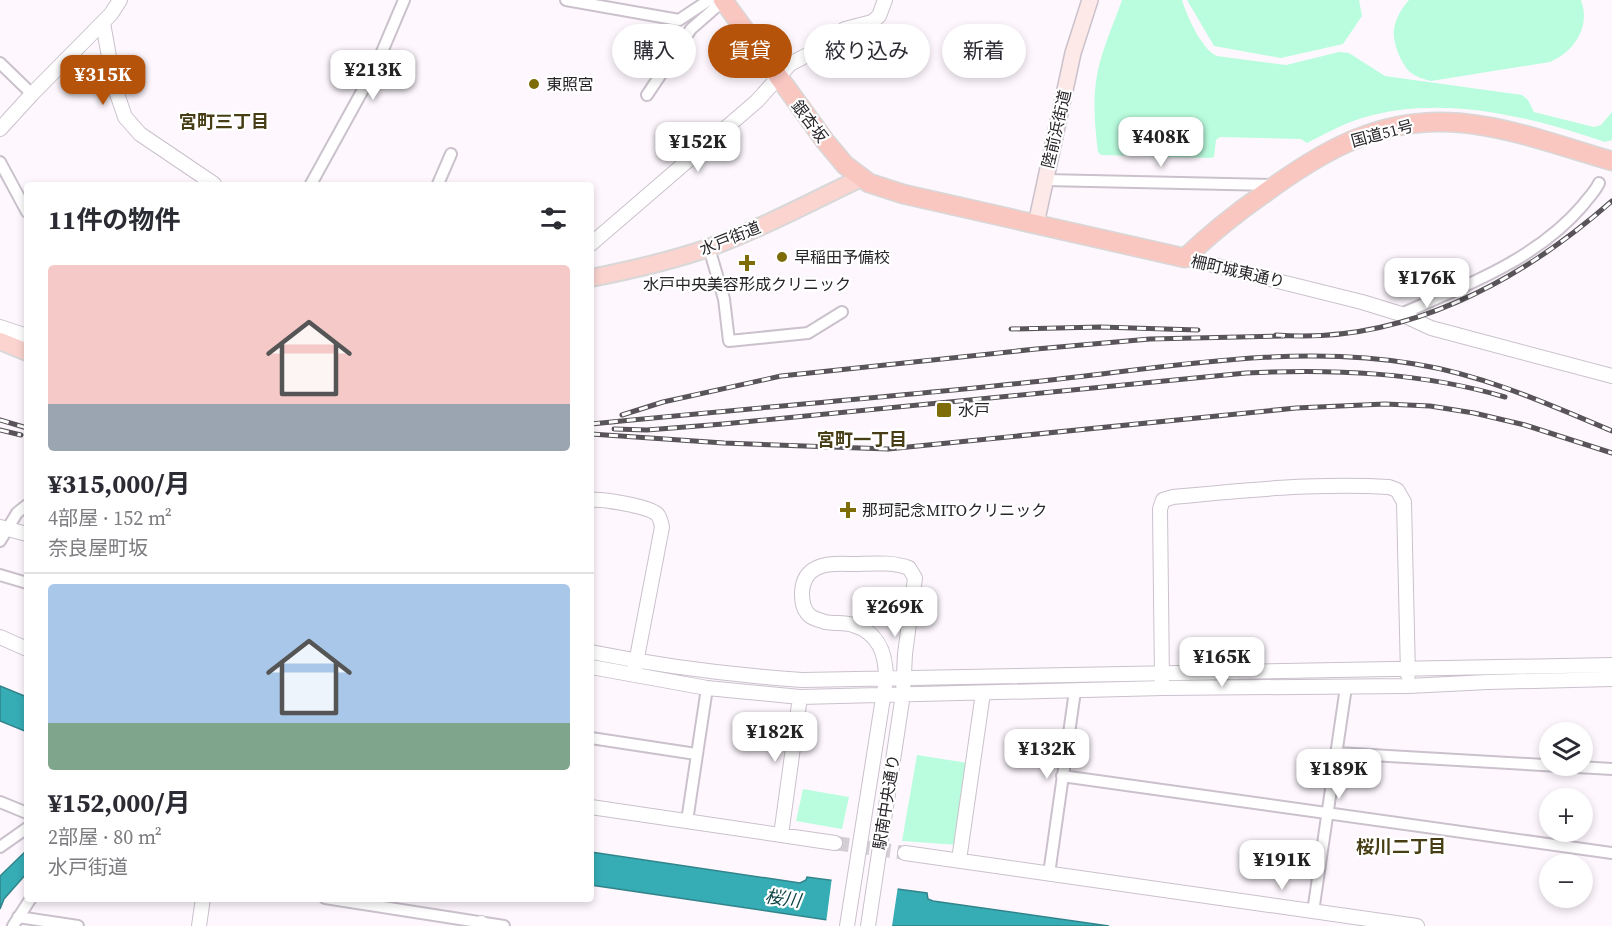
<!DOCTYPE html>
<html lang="ja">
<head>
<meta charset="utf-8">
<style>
  :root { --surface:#fff; --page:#f2f2f3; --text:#2b2b33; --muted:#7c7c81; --line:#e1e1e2; --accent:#b45309 }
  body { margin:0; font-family:"Source Serif 4","Noto Sans JP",serif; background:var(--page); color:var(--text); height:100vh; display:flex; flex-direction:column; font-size:22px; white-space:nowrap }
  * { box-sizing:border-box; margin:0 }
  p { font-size:20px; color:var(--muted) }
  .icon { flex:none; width:33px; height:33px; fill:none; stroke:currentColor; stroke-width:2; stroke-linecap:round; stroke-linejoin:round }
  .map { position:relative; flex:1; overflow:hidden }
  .details { position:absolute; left:24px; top:182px; width:570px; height:720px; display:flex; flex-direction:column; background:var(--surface); border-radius:6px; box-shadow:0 3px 9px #0003 }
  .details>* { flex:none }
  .banner { position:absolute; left:612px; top:24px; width:570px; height:54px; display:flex; gap:12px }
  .tools { position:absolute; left:1539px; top:722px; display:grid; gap:12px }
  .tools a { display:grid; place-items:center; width:54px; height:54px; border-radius:50%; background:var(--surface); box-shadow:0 3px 9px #0003; font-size:30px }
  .price { position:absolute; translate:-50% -51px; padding:0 14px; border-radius:12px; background:#fff; color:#222; font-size:20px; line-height:39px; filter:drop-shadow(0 2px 3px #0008) }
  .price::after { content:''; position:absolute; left:50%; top:36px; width:18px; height:14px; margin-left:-9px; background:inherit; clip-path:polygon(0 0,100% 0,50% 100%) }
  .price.current { background:var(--accent); color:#fff }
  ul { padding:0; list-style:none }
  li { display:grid; align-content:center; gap:12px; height:318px; padding:0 24px }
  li+li { border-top:2px solid var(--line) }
  li span { display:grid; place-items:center; height:186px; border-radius:6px; color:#555 }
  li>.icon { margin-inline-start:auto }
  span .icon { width:108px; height:108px; fill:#fffc; stroke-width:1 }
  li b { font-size:26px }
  h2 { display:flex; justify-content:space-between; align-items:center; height:72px; padding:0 24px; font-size:26px }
  .tag { padding:0 21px; border-radius:27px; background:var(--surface); box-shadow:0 3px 9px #0003; font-size:21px; line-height:54px }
  .tag.current { background:var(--accent); color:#fff }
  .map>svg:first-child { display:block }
  .green { fill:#bafcde }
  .water { fill:#36adb5; stroke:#32848b; stroke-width:1.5 }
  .pier { fill:#fef8fe }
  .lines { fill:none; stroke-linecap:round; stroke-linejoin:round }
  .tertiary-tunnel { stroke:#d3ced3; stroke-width:14; stroke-dasharray:14 7; stroke-linecap:butt }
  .minor-casing { stroke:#cac1cc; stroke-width:14 }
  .tertiary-casing { stroke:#cac1cc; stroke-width:16 }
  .secondary-casing { stroke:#cac1cc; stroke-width:18 }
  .primary-casing { stroke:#d8d8d8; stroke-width:20 }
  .trunk-casing { stroke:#d8d8d8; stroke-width:21 }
  .minor { stroke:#fff; stroke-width:10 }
  .tertiary { stroke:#fff; stroke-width:14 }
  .secondary { stroke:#fde9e7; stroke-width:15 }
  .primary { stroke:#fbd4d0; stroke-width:16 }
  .trunk { stroke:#fac6c0; stroke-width:18 }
  .rail-casing { stroke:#585458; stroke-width:5 }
  .rail { stroke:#fff; stroke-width:3; stroke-dasharray:9; stroke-linecap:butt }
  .poi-dot { fill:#7d6c07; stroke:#fff; stroke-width:2 }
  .labels { text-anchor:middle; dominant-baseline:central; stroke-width:4.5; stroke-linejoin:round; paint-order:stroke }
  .poi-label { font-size:16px; fill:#282529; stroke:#fff; text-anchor:start }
  .street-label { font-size:16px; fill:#282529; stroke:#fff }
  .neighbourhood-label { font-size:18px; font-weight:bold; fill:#473e15; stroke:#fff }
  .water-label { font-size:18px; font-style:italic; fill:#104447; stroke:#fff }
</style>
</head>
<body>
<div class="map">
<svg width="1612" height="926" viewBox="0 0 1612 926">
  <rect width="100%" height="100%" fill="#fef8fe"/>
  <!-- green -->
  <path class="green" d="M1122 0H1182C1187 16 1202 50 1217 56L1286 65 1339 52 1349 53 1385 76 1522 95 1528 100 1534 112 1594 127 1601 125 1612 112V140L1605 142C1528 116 1441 94 1362 118 1342 124 1325 134 1307 143L1301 139 1220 137 1216 140 1214 157 1210 158 1101 155 1098 152C1095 128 1093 104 1096 81 1100 53 1113 26 1122 0Z
    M1187 0H1359L1362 16 1343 44 1281 58 1214 46Z
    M1409 0H1581C1591 27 1574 52 1550 62L1431 81C1423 79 1416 77 1410 72 1401 64 1392 41 1394 29 1396 17 1402 8 1409 0Z
    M917 755 968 763 958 845 902 841Z
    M803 789 849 797 842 829 796 821Z"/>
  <!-- water -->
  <path class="water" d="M0 686 27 697V732L0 721Z
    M27 850V873L4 899 0 909V876Z
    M591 852 800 883 806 880 807 877 927 893 928 899 933 901 1109 926H868L591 885Z"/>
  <!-- pier -->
  <path class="pier" d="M832 877 898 886 892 926H847L826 923Z"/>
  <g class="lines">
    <!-- tertiary-tunnel -->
    <path class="tertiary-tunnel" d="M835 843 905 853"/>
    <!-- minor casing -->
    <g class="minor-casing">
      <path id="minor" d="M566 0 679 20 709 0
        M0 63 32 94
        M647 95 691 29 723 1
        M0 162 27 212
        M1045 180 1275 185
        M311 184 376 66 404 0
        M438 184 451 154
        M709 248 724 299 729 341 808 333 842 312
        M1401 314C1465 286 1536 260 1583 205 1588 198 1595 192 1599 183
        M0 541 17 513 27 505
        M0 575 27 583
        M591 738 696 754
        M1337 753 1612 769
        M1062 776 1612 853
        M0 802 27 813
        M687 821 707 688
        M0 847 27 828
        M1049 874 1075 691
        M325 898 504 926
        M1313 912 1346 687
        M18 917 78 926
        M13 926 31 898"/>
    </g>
    <!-- tertiary casing -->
    <g class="tertiary-casing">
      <path id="tertiary" d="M103 23 114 85 125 117 140 134 214 184
        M0 129 32 94 111 14 120 0
        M591 244 757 101 790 64 813 52 845 29 872 22 879 16 885 0
        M1185 258 1362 302 1401 314 1431 328 1612 376
        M0 327 27 336
        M591 500C604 499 647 506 657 514 660 517 661 522 662 527L635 668
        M0 527 27 534
        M0 637 27 649
        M591 652C660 666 731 675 802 680L1612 665
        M591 667 707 688 800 697 1163 688 1408 686 1488 682 1612 679
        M1162 681 1160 509 1163 500 1173 497C1245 490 1316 483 1389 487L1397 490 1404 502 1408 675
        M591 807 835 843
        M781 835 800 697
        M905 853 1417 926
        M959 860 983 693
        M199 926 203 898
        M480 926 481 923
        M847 926 886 679C886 655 880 633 853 625 844 622 834 624 825 622 820 620 813 619 809 615 803 609 802 602 802 593 803 565 826 563 849 564 868 564 891 561 909 568L915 578 905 654 903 694 868 926"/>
    </g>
    <!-- secondary casing -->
    <g class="secondary-casing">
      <path id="secondary" d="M1036 224 1073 53 1090 0"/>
    </g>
    <!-- primary casing -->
    <g class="primary-casing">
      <path id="primary" d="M591 278C631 270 672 261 711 247 762 228 811 202 861 178
        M0 341 27 352"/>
    </g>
    <!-- trunk casing -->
    <g class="trunk-casing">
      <path id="trunk" d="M723 0 825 141 845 165 869 183 903 194 1185 258C1209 235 1235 214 1262 195 1323 150 1383 115 1462 123 1513 128 1563 147 1612 161"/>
    </g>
    <!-- minor -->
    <use href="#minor" class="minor"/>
    <!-- tertiary -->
    <use href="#tertiary" class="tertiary"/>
    <!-- secondary -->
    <use href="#secondary" class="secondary"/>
    <!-- primary -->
    <use href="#primary" class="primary"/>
    <!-- trunk -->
    <use href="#trunk" class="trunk"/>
    <!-- rail casing -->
    <g class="rail-casing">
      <path id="rail" d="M1011 329 1100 327 1198 330
        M1276 335C1402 345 1520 282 1612 201
        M622 415 663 402 781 376 1036 349 1150 339 1284 336
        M0 420 27 428
        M591 424C741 409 892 397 1042 381 1163 368 1294 343 1415 364 1484 375 1548 404 1612 431
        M614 429 647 430 723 424 1246 373C1333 369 1421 372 1505 397
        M0 430 21 435
        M591 434 724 443 888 449 1296 408 1385 404 1430 406 1474 413 1525 425 1612 453"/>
    </g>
    <!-- rail -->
    <use href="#rail" class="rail"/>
  </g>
  <!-- markers -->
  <g class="poi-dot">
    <circle cx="534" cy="84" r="6"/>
    <circle cx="782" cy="257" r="6"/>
    <path d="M744 254h6v6h6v6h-6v6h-6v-6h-6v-6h6z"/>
    <rect x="936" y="402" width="16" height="16" rx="3"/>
    <path d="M845 501h6v6h6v6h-6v6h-6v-6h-6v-6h6z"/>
  </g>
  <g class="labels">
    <!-- poi labels -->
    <g class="poi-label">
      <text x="546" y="84">東照宮</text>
      <text x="794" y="257">早稲田予備校</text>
      <text x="747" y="284" text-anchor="middle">水戸中央美容形成クリニック</text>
      <text x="958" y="410">水戸</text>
      <text x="862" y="510">那珂記念MITOクリニック</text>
    </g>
    <!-- street labels -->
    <g class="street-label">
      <text transform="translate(810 121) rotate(53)">銀杏坂</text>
      <text transform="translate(1056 129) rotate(-77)">陸前浜街道</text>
      <text transform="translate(1382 133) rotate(-15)">国道51号</text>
      <text transform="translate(730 238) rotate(-22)">水戸街道</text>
      <text transform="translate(1238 271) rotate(13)">柵町城東通り</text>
      <text transform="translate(886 802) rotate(-81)">駅南中央通り</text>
    </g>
    <!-- neighbourhood labels -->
    <g class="neighbourhood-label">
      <text x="224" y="121">宮町三丁目</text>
      <text x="862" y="439">宮町一丁目</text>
      <text x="1401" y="846">桜川二丁目</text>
    </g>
    <!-- water labels -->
    <g class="water-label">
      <text transform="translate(783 898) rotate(8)">桜川</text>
    </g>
  </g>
</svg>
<div class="tools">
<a><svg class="icon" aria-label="layers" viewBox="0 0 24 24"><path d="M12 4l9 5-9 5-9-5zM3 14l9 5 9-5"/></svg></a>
<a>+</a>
<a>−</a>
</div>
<b class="price" style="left:373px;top:101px">¥213K</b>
<b class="price current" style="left:103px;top:106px">¥315K</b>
<b class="price" style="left:1161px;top:168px">¥408K</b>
<b class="price" style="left:698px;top:173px">¥152K</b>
<b class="price" style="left:1427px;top:309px">¥176K</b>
<b class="price" style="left:895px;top:638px">¥269K</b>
<b class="price" style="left:1222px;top:688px">¥165K</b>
<b class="price" style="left:775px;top:763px">¥182K</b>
<b class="price" style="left:1047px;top:780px">¥132K</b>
<b class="price" style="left:1339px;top:800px">¥189K</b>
<b class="price" style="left:1282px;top:891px">¥191K</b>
<div class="banner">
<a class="tag">購入</a>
<a class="tag current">賃貸</a>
<a class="tag">絞り込み</a>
<a class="tag">新着</a>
</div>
<section class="details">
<h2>11件の物件<svg class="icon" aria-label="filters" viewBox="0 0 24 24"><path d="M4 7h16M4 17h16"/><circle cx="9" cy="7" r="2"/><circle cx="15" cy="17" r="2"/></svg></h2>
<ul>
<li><span style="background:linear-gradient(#f6c9c9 75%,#9aa5b1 0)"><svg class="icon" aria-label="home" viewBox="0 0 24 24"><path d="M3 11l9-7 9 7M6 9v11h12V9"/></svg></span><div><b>¥315,000/月</b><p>4部屋 · 152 m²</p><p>奈良屋町坂</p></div></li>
<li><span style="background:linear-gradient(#a9c7e8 75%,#7fa58c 0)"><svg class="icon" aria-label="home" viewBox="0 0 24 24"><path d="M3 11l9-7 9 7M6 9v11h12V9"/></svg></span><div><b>¥152,000/月</b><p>2部屋 · 80 m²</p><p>水戸街道</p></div></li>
</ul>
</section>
</div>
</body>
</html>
